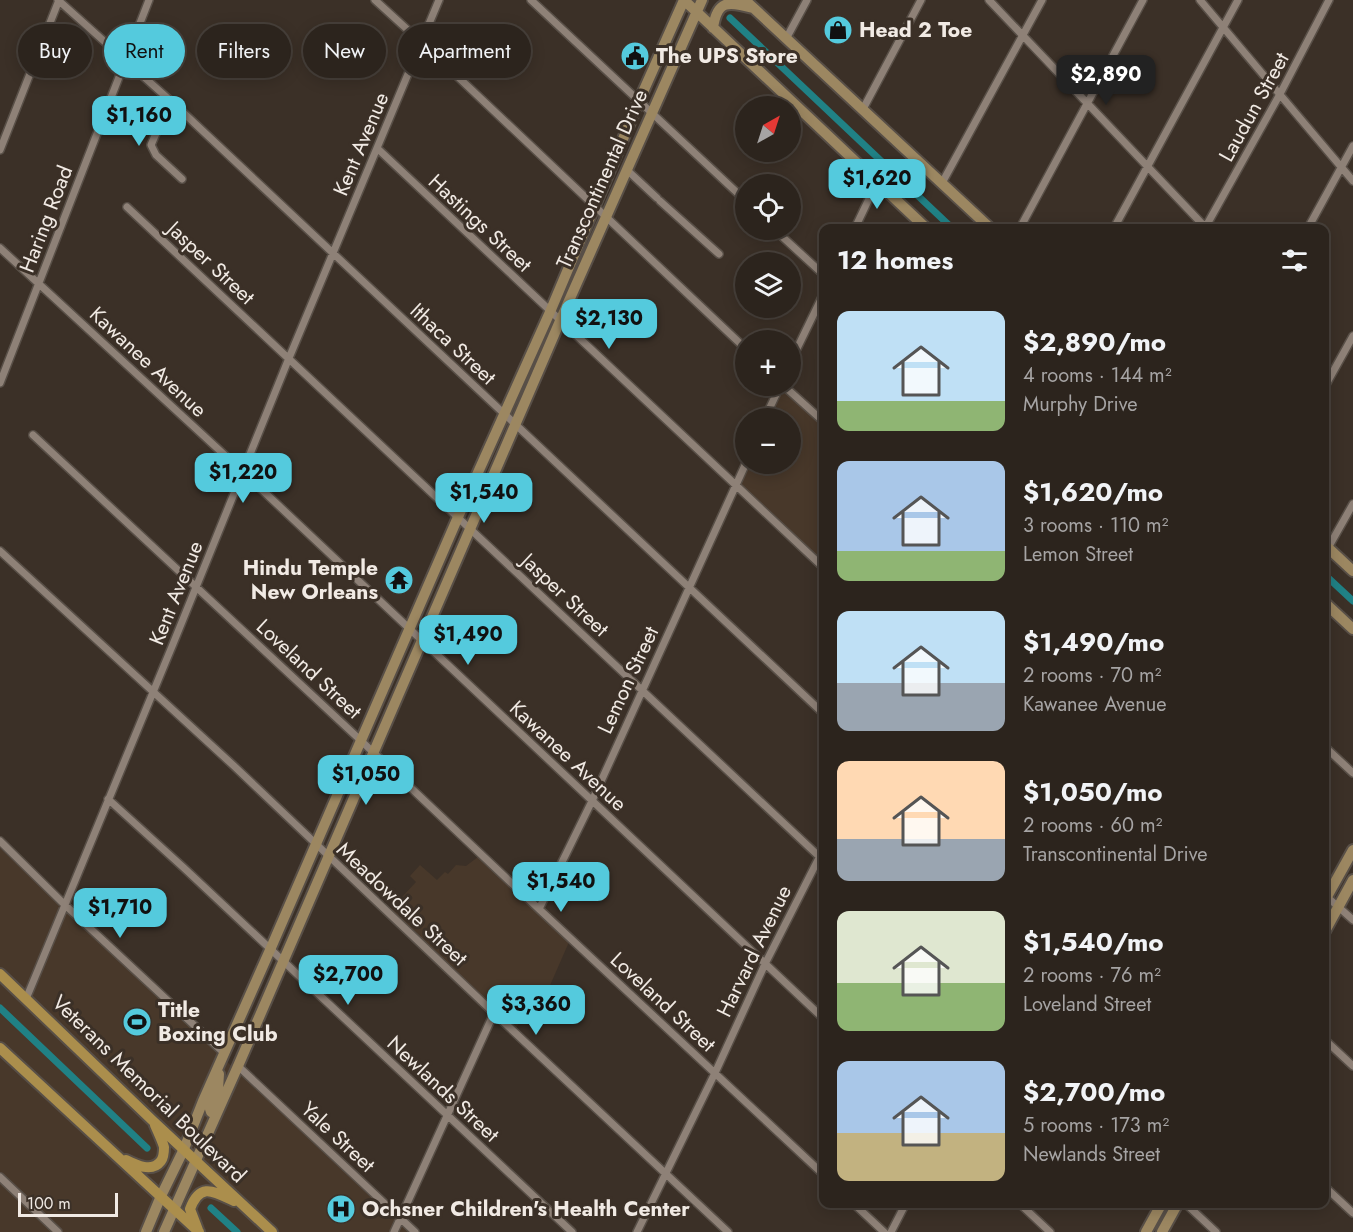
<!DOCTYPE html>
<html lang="en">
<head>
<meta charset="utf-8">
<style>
  :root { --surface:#2c241d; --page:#38302a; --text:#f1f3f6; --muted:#a6a4a4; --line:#48413b; --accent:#54cadd }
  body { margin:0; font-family:Jost,sans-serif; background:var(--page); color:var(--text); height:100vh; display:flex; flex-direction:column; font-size:22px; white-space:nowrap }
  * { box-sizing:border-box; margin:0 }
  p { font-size:20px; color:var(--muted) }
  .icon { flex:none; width:33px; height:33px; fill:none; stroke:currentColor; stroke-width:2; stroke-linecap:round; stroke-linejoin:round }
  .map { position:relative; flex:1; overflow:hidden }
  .side { position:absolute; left:819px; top:224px; width:510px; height:984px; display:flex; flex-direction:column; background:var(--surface); border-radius:12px; box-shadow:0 3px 15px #0003,0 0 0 2px var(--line) }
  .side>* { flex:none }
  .top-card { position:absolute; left:18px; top:24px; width:570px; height:54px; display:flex; gap:12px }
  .needle { width:39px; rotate:39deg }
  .controls { position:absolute; left:735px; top:96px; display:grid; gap:12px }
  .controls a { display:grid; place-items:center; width:66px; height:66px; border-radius:50%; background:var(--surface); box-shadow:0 3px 15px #0003,0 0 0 2px var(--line); font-size:30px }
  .scale { position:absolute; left:18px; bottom:15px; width:100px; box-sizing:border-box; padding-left:6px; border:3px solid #f1eae4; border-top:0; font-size:16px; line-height:21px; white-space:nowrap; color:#f1eae4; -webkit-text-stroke:4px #3b3027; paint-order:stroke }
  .price { position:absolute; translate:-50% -51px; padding:0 14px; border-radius:12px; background:var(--accent); color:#111; font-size:20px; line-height:39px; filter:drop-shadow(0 2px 3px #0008) }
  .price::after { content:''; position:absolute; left:50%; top:36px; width:18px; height:14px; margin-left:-9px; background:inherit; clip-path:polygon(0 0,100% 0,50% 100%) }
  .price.active { background:#222; color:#fff }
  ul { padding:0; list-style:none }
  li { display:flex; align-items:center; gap:18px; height:150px; padding:0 18px }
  li span { display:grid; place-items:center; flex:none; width:168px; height:120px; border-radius:12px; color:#555 }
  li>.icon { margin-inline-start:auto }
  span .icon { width:72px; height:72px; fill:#fffc; stroke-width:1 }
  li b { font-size:26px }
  h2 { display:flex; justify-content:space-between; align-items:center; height:72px; padding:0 18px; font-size:26px }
  .tag { padding:0 21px; border-radius:27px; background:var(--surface); box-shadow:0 3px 15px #0003,0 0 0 2px var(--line); font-size:21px; line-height:54px }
  .tag.active { background:var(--accent); color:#111 }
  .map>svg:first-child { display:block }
  .built { fill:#48382a }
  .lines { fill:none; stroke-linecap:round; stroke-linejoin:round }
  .canal { stroke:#208185; stroke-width:7 }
  .street-casing { stroke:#584f47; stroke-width:10 }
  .secondary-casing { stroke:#584f47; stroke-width:14 }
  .primary-casing { stroke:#584f47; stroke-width:14 }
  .street { stroke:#8e8177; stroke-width:7 }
  .secondary { stroke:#9c8761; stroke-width:10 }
  .primary { stroke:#ab8e4c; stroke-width:10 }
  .labels { text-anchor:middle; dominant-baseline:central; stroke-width:6; stroke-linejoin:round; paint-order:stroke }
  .poi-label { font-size:21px; font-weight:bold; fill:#f1eae4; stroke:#3b3027; text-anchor:start }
  .street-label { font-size:21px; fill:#f1eae4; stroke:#3b3027 }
</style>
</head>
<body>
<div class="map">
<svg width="1353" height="1232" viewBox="0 0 1353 1232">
  <rect width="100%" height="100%" fill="#3b3027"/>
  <!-- built -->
  <path class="built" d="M782 388 823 427V563L739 483 748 464H790V418H768Z
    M0 848 408 1232H0Z
    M478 857 569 942 548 990 554 997 548 1010 528 1002 516 1029 390 910 416 882 410 876 420 865 437 880 445 872 448 874 456 865 466 866Z"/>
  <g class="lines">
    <!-- canal -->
    <path class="canal" d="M730 18 952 228
      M1324 574 1353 601
      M0 1008 147 1148
      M211 1208 237 1232"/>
    <!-- street casing -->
    <g class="street-casing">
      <path id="street" d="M58 0 173 103 824 714
        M375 0 421 42 746 349
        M531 0 746 201
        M989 0 1206 228
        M1200 0 1353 181
        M787 37 807 0
        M173 103 157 131 151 145 156 155 182 179
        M863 109 921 0
        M378 149 824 568
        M0 150 59 0
        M627 170 657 198
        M942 183 1042 0
        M660 201 719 254
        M127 207 824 861
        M855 228 877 182
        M1020 228 1143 0
        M1114 228 1238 0
        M1205 228 1280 94 1329 0
        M1308 228 1353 146
        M775 230 824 275
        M0 248 243 472 824 1019
        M790 363 824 293
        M0 383 149 0
        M784 386 824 422
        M1324 388 1353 336
        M765 418 780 386
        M33 435 356 736 539 909 824 1175
        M1328 548 1353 504
        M0 551 234 766 494 1013 728 1232
        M1324 746 1353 773
        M108 799 184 868 572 1232
        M0 841 64 904 224 1053
        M1326 896 1353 920
        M539 909 592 801 746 463
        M26 999 173 644 289 358 439 0
        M1324 1039 1353 1066
        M238 1066 415 1232
        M0 1177 58 1232
        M1324 1186 1353 1213
        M853 1203 884 1232
        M1019 1203 1050 1232
        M1185 1203 1216 1232
        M394 1232 494 1013
        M637 1232 715 1073 765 964 824 848
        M891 1232 906 1203"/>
    </g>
    <!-- secondary casing -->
    <g class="secondary-casing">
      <path id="secondary" d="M684 0 926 228
        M745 0 990 228
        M713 28C717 0 728 1 753 8
        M1324 544 1353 571
        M1324 602 1353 629
        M1324 902 1353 850
        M1324 933 1353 880
        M216 1115 211 1112 210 1109 218 1089 219 1074
        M146 1232 161 1196 184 1149 203 1101 270 950 458 517 550 312 639 101 684 0
        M164 1232 238 1066 560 321 702 0
        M1146 1232 1162 1203
        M1162 1232 1178 1203"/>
    </g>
    <!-- primary casing -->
    <g class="primary-casing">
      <path id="primary" d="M0 974 153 1121 272 1232
        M0 1048 199 1232
        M126 1160C136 1165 152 1173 161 1161 164 1157 164 1152 164 1147 162 1140 158 1132 155 1125
        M198 1230 190 1209C200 1182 213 1191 234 1201"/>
    </g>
    <!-- street -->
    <use href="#street" class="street"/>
    <!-- secondary -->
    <use href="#secondary" class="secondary"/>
    <!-- primary -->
    <use href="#primary" class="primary"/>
  </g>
  <!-- icons -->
  <defs>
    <g id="shop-disc" transform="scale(1.5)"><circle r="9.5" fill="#54cadd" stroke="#3b3027"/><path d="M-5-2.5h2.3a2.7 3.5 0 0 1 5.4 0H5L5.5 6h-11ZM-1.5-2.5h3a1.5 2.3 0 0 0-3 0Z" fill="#111"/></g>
    <g id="civic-disc" transform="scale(1.5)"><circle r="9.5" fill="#54cadd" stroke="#3b3027"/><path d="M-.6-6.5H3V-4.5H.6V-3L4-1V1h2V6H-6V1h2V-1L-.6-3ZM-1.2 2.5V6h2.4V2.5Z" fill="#111"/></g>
    <g id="temple-disc" transform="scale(1.5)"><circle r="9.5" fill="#54cadd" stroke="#3b3027"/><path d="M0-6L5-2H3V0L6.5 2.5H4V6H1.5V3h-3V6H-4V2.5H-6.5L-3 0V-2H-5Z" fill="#111"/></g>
    <g id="stadium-disc" transform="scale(1.5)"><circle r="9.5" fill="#54cadd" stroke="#3b3027"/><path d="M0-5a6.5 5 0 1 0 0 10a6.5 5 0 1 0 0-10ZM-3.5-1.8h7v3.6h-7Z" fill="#111"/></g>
    <g id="hospital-disc" transform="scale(1.5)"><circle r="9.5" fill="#54cadd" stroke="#3b3027"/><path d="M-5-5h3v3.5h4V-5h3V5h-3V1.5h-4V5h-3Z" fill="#111"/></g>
  </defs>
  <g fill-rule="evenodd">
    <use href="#shop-disc" x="838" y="30"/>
    <use href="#civic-disc" x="635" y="56"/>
    <use href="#temple-disc" x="399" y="580"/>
    <use href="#stadium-disc" x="137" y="1022"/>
    <use href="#hospital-disc" x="341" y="1209"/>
  </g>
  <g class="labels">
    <!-- poi labels -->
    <g class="poi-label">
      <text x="859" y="30">Head 2 Toe</text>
      <text x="656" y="56">The UPS Store</text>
      <text x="378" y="568" text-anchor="end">Hindu Temple<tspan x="378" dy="24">New Orleans</tspan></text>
      <text x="158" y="1010">Title<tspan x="158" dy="24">Boxing Club</tspan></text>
      <text x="362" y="1209">Ochsner Children's Health Center</text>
    </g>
    <!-- street labels -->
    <g class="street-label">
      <text transform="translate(1254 107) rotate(-61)">Laudun Street</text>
      <text transform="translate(361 144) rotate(-67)">Kent Avenue</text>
      <text transform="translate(602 179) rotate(-66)">Transcontinental Drive</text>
      <text transform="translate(46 219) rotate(-69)">Haring Road</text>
      <text transform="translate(480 223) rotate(43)">Hastings Street</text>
      <text transform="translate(211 263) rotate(43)">Jasper Street</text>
      <text transform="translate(453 344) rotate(43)">Ithaca Street</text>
      <text transform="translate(148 362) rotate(43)">Kawanee Avenue</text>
      <text transform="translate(176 593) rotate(-68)">Kent Avenue</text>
      <text transform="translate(565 595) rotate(43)">Jasper Street</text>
      <text transform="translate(309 669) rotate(43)">Loveland Street</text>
      <text transform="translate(628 680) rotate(-65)">Lemon Street</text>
      <text transform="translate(568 756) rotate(43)">Kawanee Avenue</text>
      <text transform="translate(402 904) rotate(43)">Meadowdale Street</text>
      <text transform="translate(754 951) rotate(-64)">Harvard Avenue</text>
      <text transform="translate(663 1002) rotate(43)">Loveland Street</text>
      <text transform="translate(149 1089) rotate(44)">Veterans Memorial Boulevard</text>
      <text transform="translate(443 1089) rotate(43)">Newlands Street</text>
      <text transform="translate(338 1137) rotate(43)">Yale Street</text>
    </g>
  </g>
</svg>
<div class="controls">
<a><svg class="needle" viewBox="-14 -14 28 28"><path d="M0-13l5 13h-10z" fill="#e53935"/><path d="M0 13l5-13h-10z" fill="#a6a4a4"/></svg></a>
<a><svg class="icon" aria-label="locate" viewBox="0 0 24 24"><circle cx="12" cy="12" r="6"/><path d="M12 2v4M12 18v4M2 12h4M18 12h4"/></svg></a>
<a><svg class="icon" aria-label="layers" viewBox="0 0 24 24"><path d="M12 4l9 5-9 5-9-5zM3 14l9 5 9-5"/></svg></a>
<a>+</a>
<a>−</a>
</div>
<div class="scale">100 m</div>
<b class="price active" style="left:1106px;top:106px">$2,890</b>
<b class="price" style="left:139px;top:147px">$1,160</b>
<b class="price" style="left:877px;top:210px">$1,620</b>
<b class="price" style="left:609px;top:350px">$2,130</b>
<b class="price" style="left:243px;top:504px">$1,220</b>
<b class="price" style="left:484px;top:524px">$1,540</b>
<b class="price" style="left:468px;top:666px">$1,490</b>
<b class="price" style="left:366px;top:806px">$1,050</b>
<b class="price" style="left:561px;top:913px">$1,540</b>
<b class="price" style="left:120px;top:939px">$1,710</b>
<b class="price" style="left:348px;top:1006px">$2,700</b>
<b class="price" style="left:536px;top:1036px">$3,360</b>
<div class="top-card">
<a class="tag">Buy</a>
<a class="tag active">Rent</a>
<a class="tag">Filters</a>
<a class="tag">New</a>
<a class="tag">Apartment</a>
</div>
<section class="side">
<h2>12 homes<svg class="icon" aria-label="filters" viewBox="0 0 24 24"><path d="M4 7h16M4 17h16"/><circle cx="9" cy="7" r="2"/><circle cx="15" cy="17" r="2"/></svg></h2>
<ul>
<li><span style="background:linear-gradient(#bfe0f5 75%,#8fb573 0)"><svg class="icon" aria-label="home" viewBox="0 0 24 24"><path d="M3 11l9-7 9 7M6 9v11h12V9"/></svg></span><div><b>$2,890/mo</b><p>4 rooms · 144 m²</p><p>Murphy Drive</p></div></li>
<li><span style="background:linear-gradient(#a9c7e8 75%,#8fb573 0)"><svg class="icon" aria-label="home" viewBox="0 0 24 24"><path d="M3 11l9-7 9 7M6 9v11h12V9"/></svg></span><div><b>$1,620/mo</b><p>3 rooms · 110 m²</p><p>Lemon Street</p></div></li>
<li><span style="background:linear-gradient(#bfe0f5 60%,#9aa5b1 0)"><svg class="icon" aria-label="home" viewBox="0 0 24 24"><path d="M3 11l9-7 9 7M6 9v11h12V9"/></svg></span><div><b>$1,490/mo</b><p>2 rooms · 70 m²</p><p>Kawanee Avenue</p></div></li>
<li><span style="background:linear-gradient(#ffd9b3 65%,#9aa5b1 0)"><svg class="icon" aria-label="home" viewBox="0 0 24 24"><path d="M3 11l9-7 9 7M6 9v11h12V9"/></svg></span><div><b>$1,050/mo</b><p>2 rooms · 60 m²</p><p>Transcontinental Drive</p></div></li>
<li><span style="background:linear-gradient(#dfe7d0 60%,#8fb573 0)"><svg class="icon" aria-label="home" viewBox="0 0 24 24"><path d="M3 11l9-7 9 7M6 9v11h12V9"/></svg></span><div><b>$1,540/mo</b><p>2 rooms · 76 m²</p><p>Loveland Street</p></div></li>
<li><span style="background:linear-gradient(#a9c7e8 60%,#c2b280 0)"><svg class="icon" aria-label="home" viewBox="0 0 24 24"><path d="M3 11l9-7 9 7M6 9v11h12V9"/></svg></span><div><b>$2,700/mo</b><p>5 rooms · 173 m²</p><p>Newlands Street</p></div></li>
</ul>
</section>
</div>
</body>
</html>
